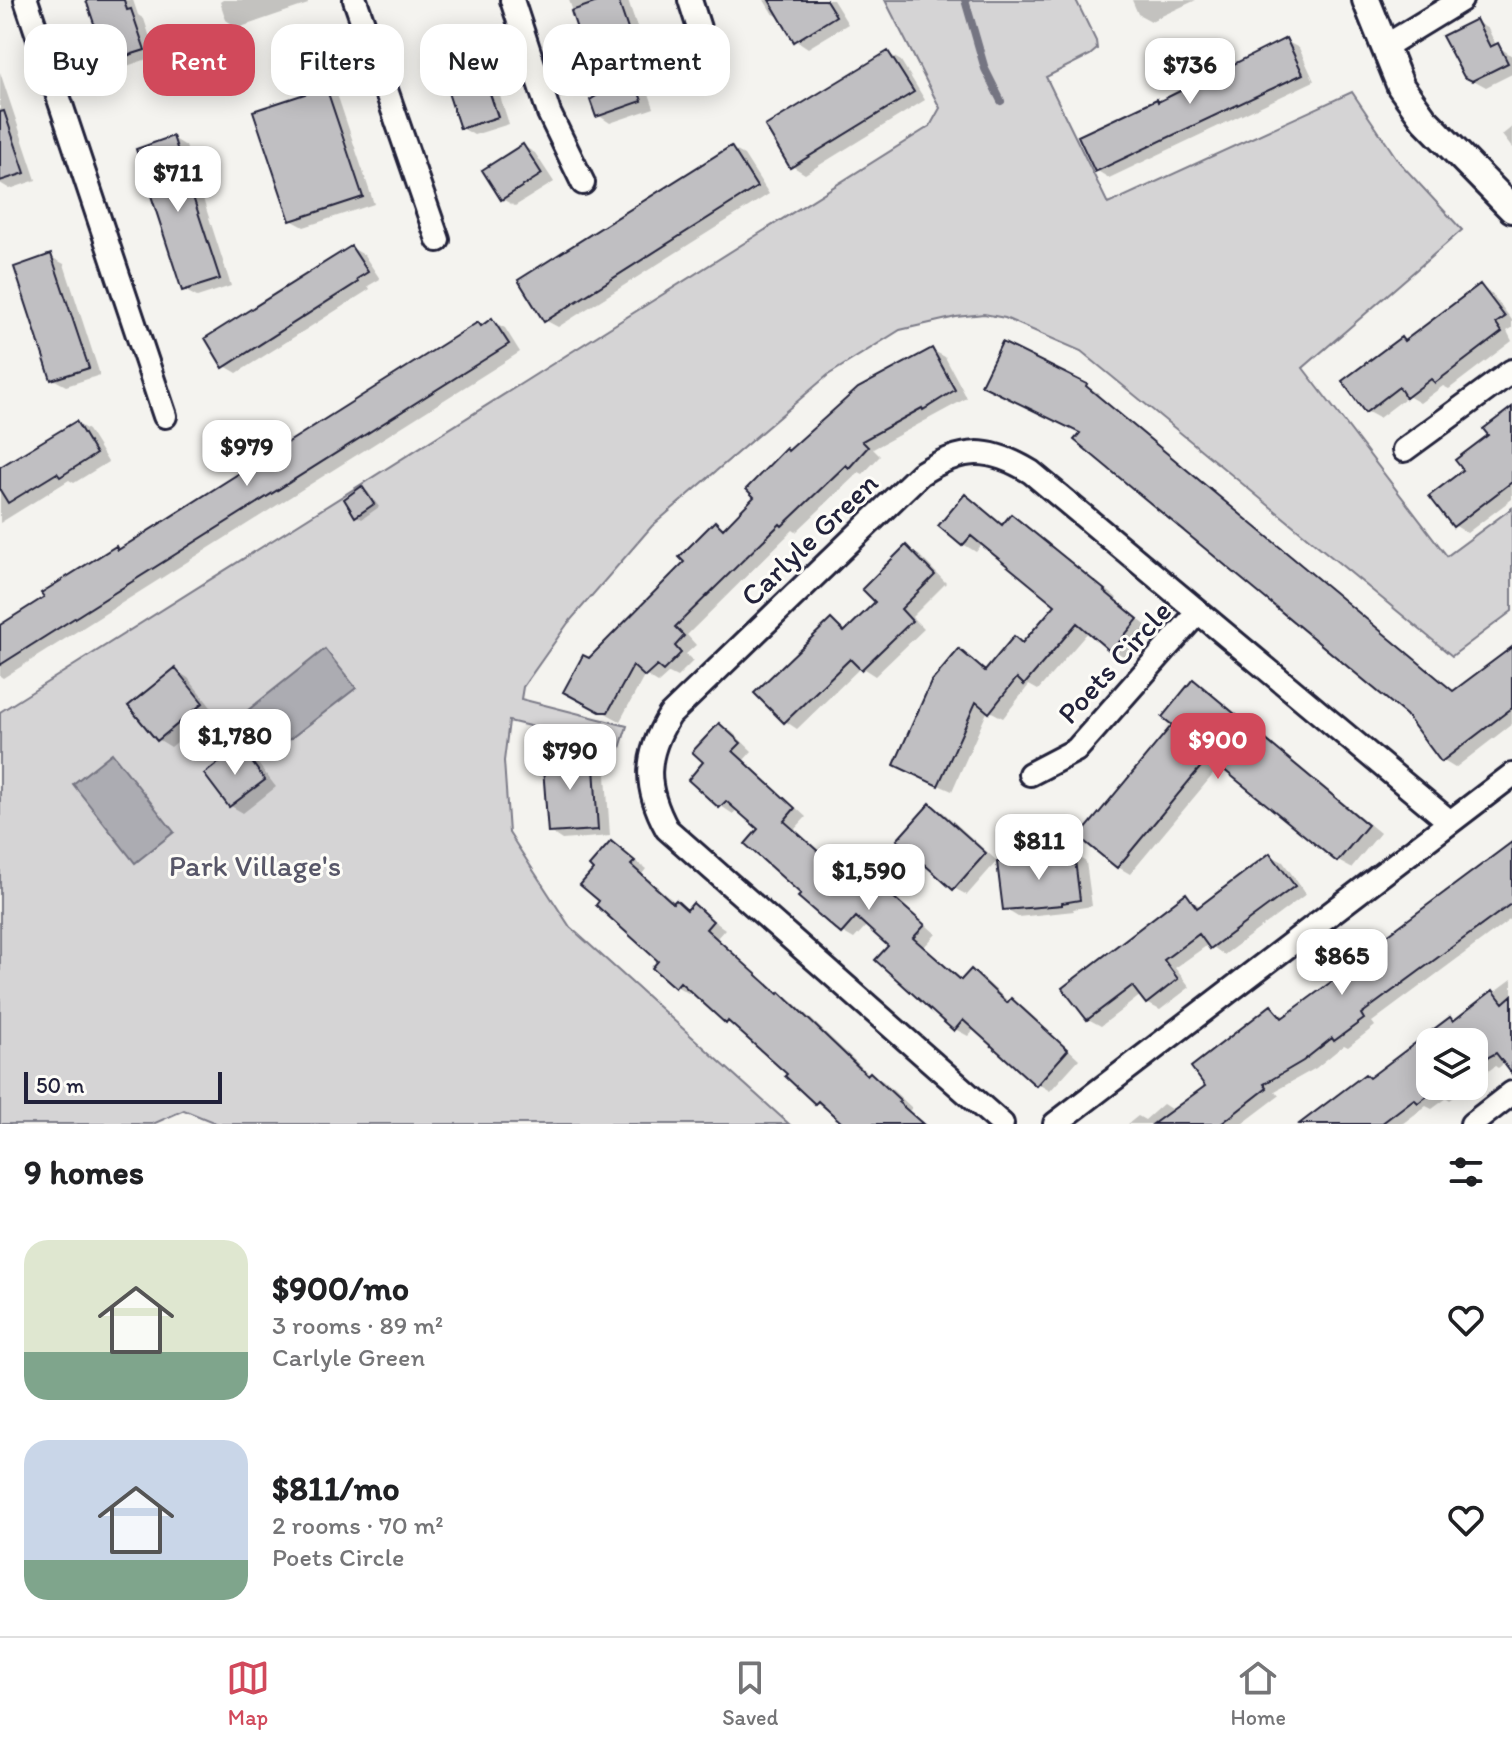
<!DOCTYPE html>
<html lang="en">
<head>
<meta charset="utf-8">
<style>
  :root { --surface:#fff; --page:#f2f2f2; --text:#202124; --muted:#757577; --line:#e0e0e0; --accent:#d1495b }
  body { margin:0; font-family:Itim,sans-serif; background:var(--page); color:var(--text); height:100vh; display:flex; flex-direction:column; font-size:30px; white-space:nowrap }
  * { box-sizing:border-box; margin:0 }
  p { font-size:26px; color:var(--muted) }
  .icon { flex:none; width:44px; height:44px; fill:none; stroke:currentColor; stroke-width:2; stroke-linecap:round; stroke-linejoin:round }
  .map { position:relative; height:1124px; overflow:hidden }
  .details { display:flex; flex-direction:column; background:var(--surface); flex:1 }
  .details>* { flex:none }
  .guide { position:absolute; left:24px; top:24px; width:800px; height:72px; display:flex; gap:16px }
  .tools { position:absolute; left:1416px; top:1028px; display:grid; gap:16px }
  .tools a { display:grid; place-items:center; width:72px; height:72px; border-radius:16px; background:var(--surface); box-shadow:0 4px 20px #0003; font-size:40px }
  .scale { position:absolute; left:24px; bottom:20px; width:198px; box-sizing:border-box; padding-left:8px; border:4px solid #22223b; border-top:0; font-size:22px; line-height:28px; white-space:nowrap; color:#22223b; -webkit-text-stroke:6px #fdfcf7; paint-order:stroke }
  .price { position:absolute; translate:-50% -68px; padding:0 18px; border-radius:16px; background:#fff; color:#222; font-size:26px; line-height:52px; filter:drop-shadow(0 2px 4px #0008) }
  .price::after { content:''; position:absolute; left:50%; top:48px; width:24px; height:18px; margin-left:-12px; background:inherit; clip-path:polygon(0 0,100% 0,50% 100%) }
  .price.selected { background:var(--accent); color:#fff }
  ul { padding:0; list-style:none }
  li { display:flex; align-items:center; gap:24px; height:200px; padding:0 24px }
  li span { display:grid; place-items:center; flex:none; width:224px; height:160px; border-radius:24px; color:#555 }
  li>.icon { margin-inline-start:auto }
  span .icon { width:96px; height:96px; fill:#fffc; stroke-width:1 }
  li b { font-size:34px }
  h2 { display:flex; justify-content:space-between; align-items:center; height:96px; padding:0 24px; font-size:34px }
  .pill { padding:0 28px; border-radius:24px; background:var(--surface); box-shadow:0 4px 20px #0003; font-size:28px; line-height:72px }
  .pill.selected { background:var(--accent); color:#fff }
  .dock { display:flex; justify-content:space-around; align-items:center; height:112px; border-top:2px solid var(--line); background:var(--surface); font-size:22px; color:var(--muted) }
  .dock a { display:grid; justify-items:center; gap:4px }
  .dock .selected { color:var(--accent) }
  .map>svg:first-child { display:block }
  .green { fill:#d5d4d5; stroke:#7c7b88; stroke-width:2 }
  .water { fill:#acacb2; stroke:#757582; stroke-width:2 }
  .shadow { fill:#0003 }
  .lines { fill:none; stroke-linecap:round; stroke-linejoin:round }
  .stream { stroke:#757582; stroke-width:8 }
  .building { fill:#c0bfc2; stroke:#22223b; stroke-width:2 }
  .minor-casing { stroke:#22223b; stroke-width:28 }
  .tertiary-casing { stroke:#22223b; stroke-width:32 }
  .minor { stroke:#fdfcf7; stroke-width:22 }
  .tertiary { stroke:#fdfcf7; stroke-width:26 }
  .labels { text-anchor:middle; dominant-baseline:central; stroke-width:6; stroke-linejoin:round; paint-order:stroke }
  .street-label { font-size:30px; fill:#22223b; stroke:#fdfcf7 }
  .park-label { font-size:30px; fill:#585769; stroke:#fdfcf7 }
</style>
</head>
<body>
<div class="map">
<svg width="1512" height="1124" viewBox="0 0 1512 1124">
  <rect width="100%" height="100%" fill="#f4f3ef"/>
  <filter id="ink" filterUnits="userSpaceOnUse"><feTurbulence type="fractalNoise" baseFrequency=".0125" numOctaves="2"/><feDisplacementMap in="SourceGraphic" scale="16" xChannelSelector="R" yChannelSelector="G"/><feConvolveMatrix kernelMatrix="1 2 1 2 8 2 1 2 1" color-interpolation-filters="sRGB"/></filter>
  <g filter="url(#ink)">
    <!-- green -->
    <path class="green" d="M885 0H1076L1096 41 1097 49 1090 55 1046 77 1108 204 1352 92 1399 162 1462 230 1303 368 1447 556 1512 508V611L1452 656 1081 351 1005 318 984 314 956 317 900 330 828 375 652 526 568 623 523 687 521 699 627 726 620 748 509 721 504 761 509 833 570 927 789 1124H218L184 1110 153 1124H0V712L930 126 940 108Z"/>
    <!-- water -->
    <path class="water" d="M325 649 356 688 277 749 247 711Z
      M112 753 174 832 135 863 73 784Z"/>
    <!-- shadow -->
    <path class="shadow" d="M88 0H133L138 15 144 19 156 56 121 68 108 61Z
      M307 0 308 4 238 28 226 20 220 2 223 0Z
      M569 0H628L646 54 640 56 645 73 642 74 644 79 642 80 645 82 654 108 610 123 598 115 605 93 591 85V64Z
      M764 0H833L848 24 808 48 796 40 783 19 772 13Z
      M1132 0H1196L1151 21 1138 14Z
      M1475 21 1488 29 1496 45 1512 56V74L1486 87 1466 76Z
      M1286 41 1299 48 1314 81 1109 178 1096 170 1160 103Z
      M474 49 487 56 509 124 474 135 462 128Z
      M889 54 901 61 925 100 805 174 792 166Z
      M0 72 36 180 10 189 0 183Z
      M326 89 338 97 374 204 304 227 291 220Z
      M1512 127V148L1502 135Z
      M173 138 186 146 231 286 197 297 184 290Z
      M523 146 535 153 554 182 515 206 502 199Z
      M731 148 744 155 769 194 558 327 545 320Z
      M352 248 364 255 380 279 368 286 370 289 237 373 225 366Z
      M51 257 64 264 100 375 66 386 53 379Z
      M1480 286 1492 294 1512 320V328L1507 331 1512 341 1449 389 1443 386 1420 403 1408 396 1379 418 1366 411 1405 342Z
      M492 321 505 328 520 352 3 678 0 676V627Z
      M1003 345 1099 393 1098 395 1455 692 1512 649V724L1455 768 1442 760 1407 714 1082 434Z
      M932 350 945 357 967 398 873 449 880 456 863 474 859 472 796 532 793 530 687 635 696 645 686 654 693 661 677 677 669 673 658 683 645 675 620 721 565 691 590 661 687 562 716 523 726 529 756 497 789 453Z
      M1512 410V499L1467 533 1454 525 1466 471Z
      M76 423 88 430 108 462 74 483 69 480 0 523V470Z
      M362 489 368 492 379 507 362 519 357 516Z
      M965 497 1004 526 1011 516 1024 524 1117 598 1115 600 1149 628 1124 657 1089 631 1038 690 1029 685 1003 718 988 710 952 791 909 772 959 652 987 671 1024 644 1058 604 983 543 976 552 963 544Z
      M906 548 919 555 946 583 912 617 924 629 875 676 861 667 797 729 785 721 831 621 847 631 878 602Z
      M175 670 188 678 214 711 171 747 158 739Z
      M1194 682 1206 689 1380 833 1351 868 1338 861 1214 757 1209 762 1216 771 1130 874 1118 867Z
      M719 725 732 732 752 751 744 760 806 817 795 829 832 862 841 852 853 860 936 934 924 947 963 980 971 971 984 979 1010 1003 1012 1001 1024 1008 1079 1059 1050 1091 1038 1084 975 1028 968 1036 955 1029 891 945 867 925 854 939 842 932 804 894 761 829 738 808 733 814 721 806 706 762Z
      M240 749 252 756 276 787 243 813 231 806Z
      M592 753 605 760 610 836 562 840 550 832Z
      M930 805 943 812 997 861 967 895 954 888Z
      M611 843 646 869 642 874 676 903 690 910 693 906 725 929 717 938 779 994 793 1002 870 1075 883 1081 912 1108 909 1111 924 1124H846L816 1102 741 1030 727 1022 692 990 688 993 676 986 661 960 602 901 596 870Z
      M1512 844V918L1372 1022 1375 1026 1348 1047 1344 1045 1316 1068 1275 1091 1279 1096 1242 1124H1128L1138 1116 1145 1120 1163 1104 1174 1111 1208 1086 1271 1007 1287 1018Z
      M1073 854 1086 862 1092 906 1073 909 1074 911 1018 917 1005 909Z
      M1270 855 1283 862 1306 894 1224 955 1209 944 1175 968 1190 987 1160 1010 1147 1003 1141 995 1101 1026 1088 1019 1186 896 1201 907Z
      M1512 979V1064L1507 1061 1498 1068 1495 1066 1474 1082V1042H1430V1086H1469L1450 1100 1447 1098 1432 1109 1426 1106 1402 1124H1302L1371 1079 1450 1019 1454 1022Z"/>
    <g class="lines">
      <!-- stream -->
      <path class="stream" d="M965 0 985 69 1001 101"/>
    </g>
    <!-- building -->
    <path class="building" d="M86 0H124L127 10 131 9 145 50 107 62Z
      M603 0H618L634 47 628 49 634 66 631 67 632 72 590 87 582 64 588 62 571 11Z
      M769 0H826L836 16 794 42Z
      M1476 19 1490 47 1498 43 1508 63 1472 81 1464 77 1442 36Z
      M1286 38 1303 74 1095 172 1078 136 1157 99 1158 102Z
      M474 47 498 117 460 129 437 59Z
      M888 51 914 92 790 168 765 126Z
      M632 73 642 101 596 117 590 100Z
      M326 87 363 197 290 221 253 111Z
      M4 111 25 173 0 181V112Z
      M173 136 220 279 182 291 136 149Z
      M523 144 542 174 501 200 482 170Z
      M731 146 757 187 544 322 518 280Z
      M351 246 368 272 357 279 358 282 223 368 205 338Z
      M51 254 89 368 51 380 14 267Z
      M1480 284 1505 317 1496 323 1502 332 1435 383 1431 379 1406 398 1399 387 1365 413 1342 381 1401 337 1404 341Z
      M492 318 509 344 0 665V625L44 597 41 593 116 546 118 550 478 322 481 326Z
      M1002 342 1087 384 1086 386 1453 691 1512 647V708L1441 762 1406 715 1074 440 1080 433 981 385Z
      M932 348 955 390 923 410 922 408 862 441 868 447 849 468 846 465 782 526 780 524 675 627 684 636 675 646 681 653 663 671 657 666 645 677 633 666 608 712H600L563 692 583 655 589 658 684 562 679 557 715 521 723 529 754 497 746 489 786 448 788 451 858 388Z
      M1512 407V482L1453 527 1429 496 1463 470 1455 460 1488 435 1483 429Z
      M76 421 96 454 60 477 57 473 8 503 0 490V467Z
      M362 486 374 504 355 517 344 499Z
      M965 494 1002 525 1011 514 1105 590 1104 591 1138 619 1111 652 1077 623 1024 685 1017 678 989 713 976 702 938 786 894 765 931 682 959 649 985 671 1014 636 1022 643 1055 605 971 536 962 546 938 526Z
      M906 545 935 575 901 609 912 621 861 670 850 659 784 723 754 693 831 619 844 632 875 602 862 589Z
      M175 668 203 703 157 741 128 706Z
      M1193 679 1368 825 1337 862 1201 751 1198 754 1204 763 1117 868 1079 837 1172 725 1162 717Z
      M719 723 741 743 733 751 795 808 784 821 830 862 840 850 925 925 913 938 961 980 971 969 1007 1003 1011 998 1068 1050 1036 1086 963 1020 954 1031 875 960 888 946 856 917 841 934 798 897 801 894 745 844 758 829 726 801 719 808 688 780 703 762 692 752Z
      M240 746 265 780 229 807 204 774Z
      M593 751 598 830 548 833 542 755Z
      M930 803 986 853 953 890 897 840Z
      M611 841 635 861 631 865 673 903 676 900 687 910 693 903 713 921 706 929 778 994 780 992 867 1075 870 1072 900 1100 898 1102 923 1124H843L818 1101 815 1104 785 1076 787 1074 728 1021 726 1024 680 982 675 988 652 968 658 961 596 905 599 901 580 885 593 870 589 866Z
      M1512 842V903L1361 1014 1364 1019 1334 1041 1332 1038 1303 1061 1264 1084 1267 1088 1221 1124H1153L1205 1086 1191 1067 1271 1005 1282 1018 1346 971 1343 968Z
      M1074 852 1080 900 1062 903V905L1003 910 997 862Z
      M1270 853 1295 886 1210 949 1199 934 1164 960 1178 979 1146 1004 1132 986 1087 1020 1062 988 1186 893 1197 908Z
      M1493 990 1503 1003 1512 995V1074L1496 1053 1474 1065V1042H1430V1094L1418 1103 1414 1099 1381 1124H1299L1365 1074 1369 1078 1450 1017 1453 1021Z"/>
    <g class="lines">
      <!-- minor casing -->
      <g class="minor-casing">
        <path id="minor" d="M26 0 165 416
          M355 0 438 240
          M512 0 549 113 583 183
          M690 0 712 69
          M1384 47 1461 0
          M1404 450 1512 371
          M1030 774 1076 750 1198 612
          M1002 1124 667 829C644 787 644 756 670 715L920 474C962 447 988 446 1031 472L1450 822
          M1055 1124 1512 775
          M1472 1124 1512 1093"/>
      </g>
      <!-- tertiary casing -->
      <g class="tertiary-casing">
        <path id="tertiary" d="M1366 0 1401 87 1424 119 1512 209"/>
      </g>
      <!-- minor -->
      <use href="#minor" class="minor"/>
      <!-- tertiary -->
      <use href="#tertiary" class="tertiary"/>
    </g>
  </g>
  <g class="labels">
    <!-- street labels -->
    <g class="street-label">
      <text transform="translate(809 539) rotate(-44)">Carlyle Green</text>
      <text transform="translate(1114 662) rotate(-48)">Poets Circle</text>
    </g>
    <!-- park labels -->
    <g class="park-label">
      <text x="255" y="865">Park Village's</text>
    </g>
  </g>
</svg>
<div class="tools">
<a><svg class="icon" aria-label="layers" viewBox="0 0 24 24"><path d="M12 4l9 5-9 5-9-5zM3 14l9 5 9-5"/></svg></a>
</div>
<div class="scale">50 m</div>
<b class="price" style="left:1190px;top:106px">$736</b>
<b class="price" style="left:178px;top:214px">$711</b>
<b class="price" style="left:247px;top:488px">$979</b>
<b class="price" style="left:235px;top:777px">$1,780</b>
<b class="price selected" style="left:1218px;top:781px">$900</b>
<b class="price" style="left:570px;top:792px">$790</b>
<b class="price" style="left:1039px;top:882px">$811</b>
<b class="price" style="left:869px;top:912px">$1,590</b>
<b class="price" style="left:1342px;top:997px">$865</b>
<div class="guide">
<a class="pill">Buy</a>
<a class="pill selected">Rent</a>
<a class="pill">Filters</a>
<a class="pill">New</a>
<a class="pill">Apartment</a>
</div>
</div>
<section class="details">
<h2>9 homes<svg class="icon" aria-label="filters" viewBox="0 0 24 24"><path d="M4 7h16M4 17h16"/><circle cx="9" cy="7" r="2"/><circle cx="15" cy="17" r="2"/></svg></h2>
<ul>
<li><span style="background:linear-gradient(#dfe7d0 70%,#7fa58c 0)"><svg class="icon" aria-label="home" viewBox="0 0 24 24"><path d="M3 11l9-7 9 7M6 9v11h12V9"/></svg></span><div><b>$900/mo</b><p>3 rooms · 89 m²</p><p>Carlyle Green</p></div><svg class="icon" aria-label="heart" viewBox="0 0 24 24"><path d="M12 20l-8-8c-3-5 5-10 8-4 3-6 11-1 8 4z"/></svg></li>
<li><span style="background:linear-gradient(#c9d6e8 75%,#7fa58c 0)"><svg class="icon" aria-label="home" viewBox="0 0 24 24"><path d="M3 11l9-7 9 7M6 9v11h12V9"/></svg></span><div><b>$811/mo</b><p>2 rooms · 70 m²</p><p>Poets Circle</p></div><svg class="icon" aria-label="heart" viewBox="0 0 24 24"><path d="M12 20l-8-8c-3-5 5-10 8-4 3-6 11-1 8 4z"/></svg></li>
</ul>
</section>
<nav class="dock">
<a class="selected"><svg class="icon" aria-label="map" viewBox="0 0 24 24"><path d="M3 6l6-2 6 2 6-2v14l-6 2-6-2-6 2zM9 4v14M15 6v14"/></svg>Map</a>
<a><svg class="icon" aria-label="saved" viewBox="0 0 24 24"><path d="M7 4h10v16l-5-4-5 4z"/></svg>Saved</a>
<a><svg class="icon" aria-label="home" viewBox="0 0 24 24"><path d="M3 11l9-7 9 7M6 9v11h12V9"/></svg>Home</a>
</nav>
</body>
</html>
